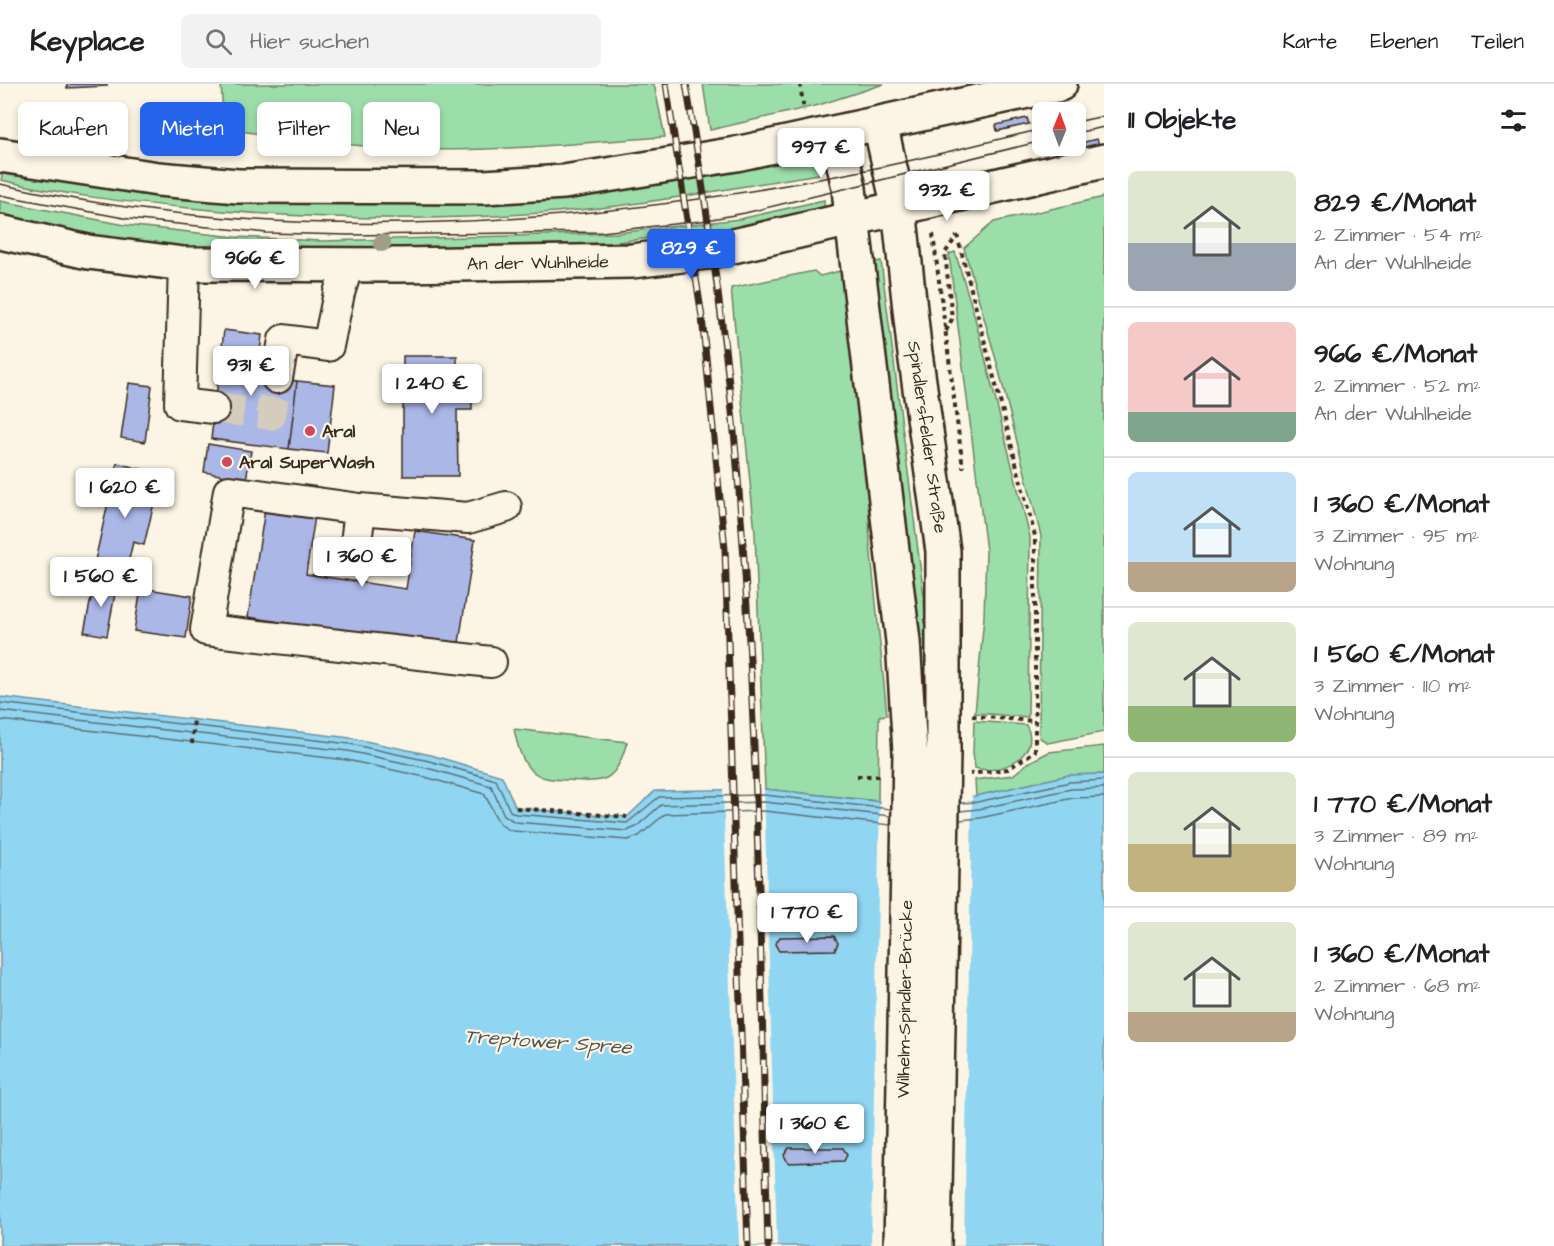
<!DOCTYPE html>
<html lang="de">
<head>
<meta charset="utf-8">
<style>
  :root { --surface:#fff; --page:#f2f2f2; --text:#202124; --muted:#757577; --line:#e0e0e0; --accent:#2563eb }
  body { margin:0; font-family:"Architects Daughter",sans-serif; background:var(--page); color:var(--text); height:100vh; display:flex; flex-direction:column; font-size:22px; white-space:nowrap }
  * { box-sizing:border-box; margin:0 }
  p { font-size:20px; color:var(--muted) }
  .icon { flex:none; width:33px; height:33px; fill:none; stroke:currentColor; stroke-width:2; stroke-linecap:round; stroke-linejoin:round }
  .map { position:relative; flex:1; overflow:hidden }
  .side { display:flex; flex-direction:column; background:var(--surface); width:450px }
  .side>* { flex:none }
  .hud { position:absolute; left:18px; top:18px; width:570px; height:54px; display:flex; gap:12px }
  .needle { width:39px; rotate:1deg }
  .buttons { position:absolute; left:1032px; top:18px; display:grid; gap:12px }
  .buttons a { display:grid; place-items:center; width:54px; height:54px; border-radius:9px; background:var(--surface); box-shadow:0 3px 9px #0003; font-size:30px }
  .price { position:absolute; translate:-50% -51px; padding:0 14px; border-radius:6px; background:#fff; color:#222; font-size:20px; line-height:39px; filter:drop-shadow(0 2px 3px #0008) }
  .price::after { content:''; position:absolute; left:50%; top:36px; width:18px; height:14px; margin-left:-9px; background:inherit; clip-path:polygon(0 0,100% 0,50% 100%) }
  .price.current { background:var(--accent); color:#fff }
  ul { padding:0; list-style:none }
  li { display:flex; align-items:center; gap:18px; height:150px; padding:0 24px }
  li+li { border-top:2px solid var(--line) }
  li span { display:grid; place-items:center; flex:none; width:168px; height:120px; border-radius:9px; color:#555 }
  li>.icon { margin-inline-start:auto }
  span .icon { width:72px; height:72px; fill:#fffc; stroke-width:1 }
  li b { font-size:26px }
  h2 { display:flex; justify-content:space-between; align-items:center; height:72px; padding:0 24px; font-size:26px }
  .tag { padding:0 21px; border-radius:9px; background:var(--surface); box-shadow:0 3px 9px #0003; font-size:21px; line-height:54px }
  .tag.current { background:var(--accent); color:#fff }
  header { display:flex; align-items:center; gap:36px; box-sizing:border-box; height:84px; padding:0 30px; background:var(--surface); border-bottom:2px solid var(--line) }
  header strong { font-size:28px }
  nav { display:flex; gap:33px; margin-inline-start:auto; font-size:21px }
  .search { width:420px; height:54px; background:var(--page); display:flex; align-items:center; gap:15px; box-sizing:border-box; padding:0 21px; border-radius:9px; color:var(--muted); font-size:22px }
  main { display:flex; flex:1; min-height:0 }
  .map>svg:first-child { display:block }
  .green { fill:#9cdea9; stroke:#6c8464; stroke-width:1.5 }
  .water { fill:#90d6f2; stroke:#6e919d; stroke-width:1.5 }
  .pier { fill:#fcf5e5 }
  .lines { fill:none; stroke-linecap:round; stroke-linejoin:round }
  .shore { stroke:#5d6f73; stroke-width:1.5 }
  .building { fill:#aab7e7; stroke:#3b2a1e; stroke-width:1.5 }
  .minor-tunnel { stroke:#d5ccbd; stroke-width:30; stroke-dasharray:30 15; stroke-linecap:butt }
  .minor-casing { stroke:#3b2a1e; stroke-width:34 }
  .major-casing { stroke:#3b2a1e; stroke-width:38 }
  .highway-casing { stroke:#3b2a1e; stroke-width:38 }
  .path { stroke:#3b2a1e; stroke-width:4; stroke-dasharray:4.5 4.5; stroke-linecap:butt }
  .minor { stroke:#fcf5e5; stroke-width:30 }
  .major { stroke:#fcf5e5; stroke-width:33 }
  .highway { stroke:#fcf5e5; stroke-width:33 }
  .tram { stroke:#3b2a1e; stroke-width:1.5 }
  .rail-casing { stroke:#3b2a1e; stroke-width:7 }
  .rail { stroke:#fcf5e5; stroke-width:4.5; stroke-dasharray:14; stroke-linecap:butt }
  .highway-bridge-casing { stroke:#3b2a1e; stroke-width:38; stroke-linecap:butt }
  .highway-bridge { stroke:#fcf5e5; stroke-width:33 }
  .tree { fill:#9f9e8b }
  .poi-dot { fill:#d1495b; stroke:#fcf5e5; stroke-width:2 }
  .labels { text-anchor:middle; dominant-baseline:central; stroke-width:4.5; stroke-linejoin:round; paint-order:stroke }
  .street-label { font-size:18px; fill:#3b2a1e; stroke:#fcf5e5 }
  .poi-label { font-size:18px; font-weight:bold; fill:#3b2a1e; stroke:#fcf5e5; text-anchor:start }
  .water-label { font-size:20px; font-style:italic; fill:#505553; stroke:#fcf5e5 }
</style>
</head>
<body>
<header>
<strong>Keyplace</strong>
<div class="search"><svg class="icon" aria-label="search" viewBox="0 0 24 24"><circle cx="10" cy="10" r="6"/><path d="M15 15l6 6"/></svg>Hier suchen</div>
<nav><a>Karte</a><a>Ebenen</a><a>Teilen</a></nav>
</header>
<main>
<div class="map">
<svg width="1104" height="1162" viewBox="0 0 1104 1162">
  <rect width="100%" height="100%" fill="#fcf5e5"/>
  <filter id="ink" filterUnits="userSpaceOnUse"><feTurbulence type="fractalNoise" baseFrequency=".0167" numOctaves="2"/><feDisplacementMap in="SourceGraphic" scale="12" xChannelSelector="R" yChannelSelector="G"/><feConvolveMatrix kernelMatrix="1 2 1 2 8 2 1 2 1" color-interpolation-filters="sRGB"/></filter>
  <g filter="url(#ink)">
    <!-- green -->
    <path class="green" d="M221 0H654L665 53C580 58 492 69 406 65 345 62 285 53 224 45Z
      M703 0H884L819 21 710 46Z
      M799 71 817 73 819 90C747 101 673 116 600 124 464 138 325 137 189 124 125 118 63 111 1 96L4 84 198 111 328 119 483 118Z
      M1104 113V648L1048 659 1040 654 1039 647 1041 452 997 279 964 164 994 138Z
      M824 116V124L734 144 608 159 342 166H183L105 157 0 134V117L125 141 235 153 322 157 616 149 740 135Z
      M955 168 974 230 1030 453 1028 633 975 629 984 533 986 467 949 170Z
      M881 177 924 513 931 662 921 663 870 179Z
      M814 187 820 192 840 187 848 206 866 354 870 459 887 631 879 632 878 717 765 705 755 449 731 204Z
      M974 637 1026 641C1043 671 999 692 975 684L973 669Z
      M514 645 627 658C615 699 606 699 567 696 554 695 543 696 532 687 521 678 517 659 514 645Z
      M1104 662V690L1069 691 976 712 975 696 1013 691 1028 679 1049 668Z"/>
    <!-- water -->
    <path class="water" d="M0 613 351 654 431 671 502 692 516 724 627 733 655 707 765 705 928 723 952 713 976 712 1069 691 1104 690V1162H0Z"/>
    <!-- pier -->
    <path class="pier" d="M764 702 777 1162H739L723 704Z
      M972 710 964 1162H871L880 714 928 719 951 711Z"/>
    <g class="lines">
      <!-- shore -->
      <path class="shore" d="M0 619 350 660 429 677 496 696 510 727 516 730 627 739 659 713 764 711 891 725
        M0 627 348 667 427 684 491 702 504 731 515 738 627 747 636 743 661 721 764 718 891 732
        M0 636 347 676 425 693 484 710C494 724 494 742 513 747L628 756 639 752 665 730 764 727 891 741
        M960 719 977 718 1070 698 1104 696
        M960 727 979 725 1071 705 1104 704
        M960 736 980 734 1073 714 1104 713"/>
    </g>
    <!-- building -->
    <path class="building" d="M67 0H107V2L67 4Z
      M1027 34 1029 40 997 47 996 41Z
      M1097 55 1099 61 1067 68 1066 62H1076V60Z
      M224 246 262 251 257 292 297 297 289 365 211 355Z
      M403 272H457V305H472V326H457L458 392H403Z
      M297 297 335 301 327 369 289 365Z
      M129 299 152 302 145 358 121 354Z
      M208 360 251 367 246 396 204 388Z
      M117 379 161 390 144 461 133 458 124 497 92 490Z
      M265 425 315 432 306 490 406 505 415 447 475 456 458 565 248 533Z
      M95 495 117 499 107 552 84 548Z
      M141 504 192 512 186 554 134 547Z
      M834 852 838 859 835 866 779 867 775 860 780 853Z
      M789 1064H843L847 1071 844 1077 788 1079 784 1071Z"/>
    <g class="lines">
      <!-- minor-tunnel -->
      <path class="minor-tunnel" d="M214 324 271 331 277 294"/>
      <!-- minor casing -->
      <g class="minor-casing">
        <path id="minor" d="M184 180 180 320 214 324
          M277 294 284 256 328 262 339 209 348 181
          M360 425 229 407 206 546 491 578
          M355 468 360 425 468 434 506 423"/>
      </g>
      <!-- major casing -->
      <g class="major-casing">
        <path id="major" d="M880 40 899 124
          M837 49 849 104 852 134
          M0 71 158 95 238 102 484 103 564 98 736 70 1060 0
          M0 148 88 168 184 180 400 181 632 177 707 168 1104 77"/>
      </g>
      <!-- highway casing -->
      <g class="highway-casing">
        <path id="highway" d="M899 124 914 262 943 467V668
          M852 134 903 557 910 668"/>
      </g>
      <!-- path -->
      <path class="path" d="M800 0 804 27
        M933 150 963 384
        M957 151 1035 452V667L1008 685 970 690
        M946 247 952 235 945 169 957 152
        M972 632 1034 637
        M192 660 194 635
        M857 692H882
        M516 724 627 733"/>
      <!-- minor -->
      <use href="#minor" class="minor"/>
      <!-- major -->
      <use href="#major" class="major"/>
      <!-- highway -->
      <use href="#highway" class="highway"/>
      <!-- tram -->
      <path class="tram" d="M1076 38 1104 32
        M1076 49 1104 43
        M0 100C277 163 570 144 846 90 912 78 977 60 1042 45
        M0 111 129 135 188 141 267 149 348 151 602 148 701 137 745 129 1042 57"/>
      <!-- rail casing -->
      <g class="rail-casing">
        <path id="rail" d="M666 0 702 233 725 465 748 1162
          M686 0C709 135 729 270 739 407 759 657 761 911 768 1162"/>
      </g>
      <!-- rail -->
      <use href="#rail" class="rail"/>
      <!-- highway-bridge casing -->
      <g class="highway-bridge-casing">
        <path id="highway-bridge" d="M901 1162 910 668
          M934 1162 943 668"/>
      </g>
      <!-- highway-bridge -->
      <use href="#highway-bridge" class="highway-bridge"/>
    </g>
    <!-- trees -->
    <circle class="tree" cx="382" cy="159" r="9"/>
  </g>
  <!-- markers -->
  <g class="poi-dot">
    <circle cx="310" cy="347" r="6"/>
    <circle cx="227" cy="378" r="6"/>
  </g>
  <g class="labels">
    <!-- street labels -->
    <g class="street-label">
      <text transform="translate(538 179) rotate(-1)">An der Wuhlheide</text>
      <text transform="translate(927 353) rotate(82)">Spindlersfelder Straße</text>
      <text transform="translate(905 915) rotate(-89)">Wilhelm-Spindler-Brücke</text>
    </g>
    <!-- poi labels -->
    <g class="poi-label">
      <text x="322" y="347">Aral</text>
      <text x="239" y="378">Aral SuperWash</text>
    </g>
    <!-- water labels -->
    <g class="water-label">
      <text transform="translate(548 958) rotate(4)">Treptower Spree</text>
    </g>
  </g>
</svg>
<div class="buttons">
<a><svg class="needle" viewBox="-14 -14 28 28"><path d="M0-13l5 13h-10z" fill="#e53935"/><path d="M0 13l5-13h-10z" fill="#757577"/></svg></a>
</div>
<b class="price" style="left:821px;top:95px">997 €</b>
<b class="price" style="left:947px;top:138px">932 €</b>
<b class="price current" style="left:691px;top:196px">829 €</b>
<b class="price" style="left:255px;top:206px">966 €</b>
<b class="price" style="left:251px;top:313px">931 €</b>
<b class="price" style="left:432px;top:331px">1 240 €</b>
<b class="price" style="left:125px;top:435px">1 620 €</b>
<b class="price" style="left:362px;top:504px">1 360 €</b>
<b class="price" style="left:101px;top:524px">1 560 €</b>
<b class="price" style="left:807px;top:860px">1 770 €</b>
<b class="price" style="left:815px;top:1071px">1 360 €</b>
<div class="hud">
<a class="tag">Kaufen</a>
<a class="tag current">Mieten</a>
<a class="tag">Filter</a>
<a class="tag">Neu</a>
</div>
</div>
<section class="side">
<h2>11 Objekte<svg class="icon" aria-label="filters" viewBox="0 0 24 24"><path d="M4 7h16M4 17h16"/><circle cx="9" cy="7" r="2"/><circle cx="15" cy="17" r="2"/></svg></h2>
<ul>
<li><span style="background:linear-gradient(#dfe7d0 60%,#9aa5b1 0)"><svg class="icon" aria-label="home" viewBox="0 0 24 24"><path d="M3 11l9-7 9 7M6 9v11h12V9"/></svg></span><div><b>829 €/Monat</b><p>2 Zimmer · 54 m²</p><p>An der Wuhlheide</p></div></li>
<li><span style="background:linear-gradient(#f6c9c9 75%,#7fa58c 0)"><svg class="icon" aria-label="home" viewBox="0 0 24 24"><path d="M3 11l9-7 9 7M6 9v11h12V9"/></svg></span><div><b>966 €/Monat</b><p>2 Zimmer · 52 m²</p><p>An der Wuhlheide</p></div></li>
<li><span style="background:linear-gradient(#bfe0f5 75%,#b9a48a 0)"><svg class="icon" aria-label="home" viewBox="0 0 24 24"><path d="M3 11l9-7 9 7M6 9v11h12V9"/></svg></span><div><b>1 360 €/Monat</b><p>3 Zimmer · 95 m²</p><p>Wohnung</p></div></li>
<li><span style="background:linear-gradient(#dfe7d0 70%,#8fb573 0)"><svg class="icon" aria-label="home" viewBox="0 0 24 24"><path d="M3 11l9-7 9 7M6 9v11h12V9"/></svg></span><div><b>1 560 €/Monat</b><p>3 Zimmer · 110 m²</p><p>Wohnung</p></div></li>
<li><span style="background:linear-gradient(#dfe7d0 60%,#c2b280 0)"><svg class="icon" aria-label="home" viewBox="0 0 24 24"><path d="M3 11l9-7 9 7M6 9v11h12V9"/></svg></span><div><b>1 770 €/Monat</b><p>3 Zimmer · 89 m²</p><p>Wohnung</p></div></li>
<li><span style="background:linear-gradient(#dfe7d0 75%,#b9a48a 0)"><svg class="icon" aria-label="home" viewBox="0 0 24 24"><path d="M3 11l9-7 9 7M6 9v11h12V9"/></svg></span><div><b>1 360 €/Monat</b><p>2 Zimmer · 68 m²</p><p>Wohnung</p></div></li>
</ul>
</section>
</main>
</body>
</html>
